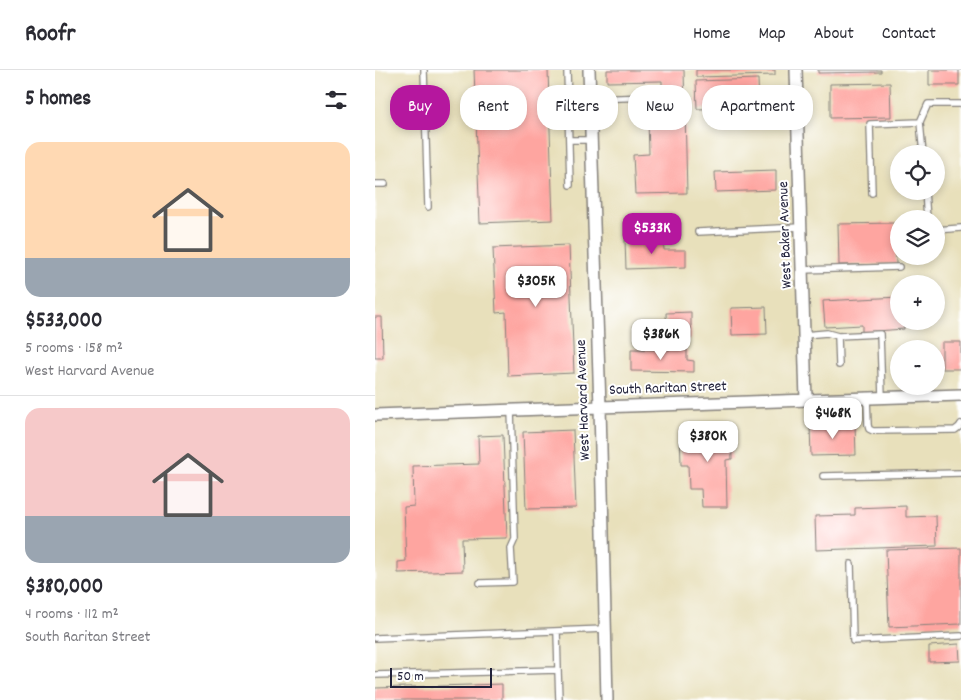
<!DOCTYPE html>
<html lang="en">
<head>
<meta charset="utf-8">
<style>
  :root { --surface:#fff; --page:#f2f2f3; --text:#2b2b33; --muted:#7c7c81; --line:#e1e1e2; --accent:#b5179e }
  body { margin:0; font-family:Dekko,sans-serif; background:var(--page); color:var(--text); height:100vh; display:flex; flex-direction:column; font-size:19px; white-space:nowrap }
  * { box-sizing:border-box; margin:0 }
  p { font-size:16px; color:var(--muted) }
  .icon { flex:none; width:28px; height:28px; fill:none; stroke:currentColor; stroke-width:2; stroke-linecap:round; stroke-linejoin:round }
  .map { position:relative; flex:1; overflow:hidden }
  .side { display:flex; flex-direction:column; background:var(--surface); width:375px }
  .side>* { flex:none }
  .guide { position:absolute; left:15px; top:15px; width:475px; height:45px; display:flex; gap:10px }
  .controls { position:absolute; left:515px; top:75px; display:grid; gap:10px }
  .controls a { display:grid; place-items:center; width:55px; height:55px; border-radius:50%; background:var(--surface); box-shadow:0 2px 8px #0003; font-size:25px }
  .scale { position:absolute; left:15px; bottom:12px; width:102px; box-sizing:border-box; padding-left:5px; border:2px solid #22223b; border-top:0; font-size:14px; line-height:18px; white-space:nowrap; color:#22223b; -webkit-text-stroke:4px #fff; paint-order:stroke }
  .price { position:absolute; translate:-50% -42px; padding:0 11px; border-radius:10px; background:#fff; color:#222; font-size:16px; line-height:32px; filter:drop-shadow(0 1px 2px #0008) }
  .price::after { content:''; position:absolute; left:50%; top:30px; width:15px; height:11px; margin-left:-8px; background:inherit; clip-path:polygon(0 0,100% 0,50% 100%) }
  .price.on { background:var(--accent); color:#fff }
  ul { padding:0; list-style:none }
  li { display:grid; align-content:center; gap:10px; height:265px; padding:0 25px }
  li+li { border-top:1px solid var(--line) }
  li span { display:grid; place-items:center; height:155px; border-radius:15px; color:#555 }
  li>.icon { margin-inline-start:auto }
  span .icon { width:90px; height:90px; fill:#fffc; stroke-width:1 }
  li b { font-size:21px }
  h2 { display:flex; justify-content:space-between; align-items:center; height:60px; padding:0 25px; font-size:21px }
  .pill { padding:0 18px; border-radius:20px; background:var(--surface); box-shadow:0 2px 8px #0003; font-size:18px; line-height:45px }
  .pill.on { background:var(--accent); color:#fff }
  header { display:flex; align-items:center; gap:30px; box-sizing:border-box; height:70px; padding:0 25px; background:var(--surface); border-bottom:1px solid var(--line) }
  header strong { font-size:24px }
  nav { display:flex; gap:28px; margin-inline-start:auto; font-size:18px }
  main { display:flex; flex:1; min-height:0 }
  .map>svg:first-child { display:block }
  .building { fill:#fea5a0 }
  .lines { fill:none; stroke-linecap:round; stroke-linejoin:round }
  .lane-casing { stroke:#85817b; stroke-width:8 }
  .street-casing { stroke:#85817b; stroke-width:14 }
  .lane { stroke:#fff; stroke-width:5.5 }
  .street { stroke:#fff; stroke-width:11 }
  .labels { text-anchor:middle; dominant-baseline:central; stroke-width:4; stroke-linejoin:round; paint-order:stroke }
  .street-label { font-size:15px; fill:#22223b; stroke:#fff }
</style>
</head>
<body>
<header>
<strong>Roofr</strong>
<nav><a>Home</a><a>Map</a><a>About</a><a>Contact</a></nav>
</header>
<main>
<section class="side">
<h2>5 homes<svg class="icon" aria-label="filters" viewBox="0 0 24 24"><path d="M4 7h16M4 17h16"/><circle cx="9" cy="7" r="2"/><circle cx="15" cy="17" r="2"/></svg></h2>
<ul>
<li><span style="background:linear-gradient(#ffd9b3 75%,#9aa5b1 0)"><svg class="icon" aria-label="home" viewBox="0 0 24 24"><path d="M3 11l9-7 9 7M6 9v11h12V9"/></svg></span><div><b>$533,000</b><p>5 rooms · 158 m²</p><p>West Harvard Avenue</p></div></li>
<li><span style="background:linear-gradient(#f6c9c9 70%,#9aa5b1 0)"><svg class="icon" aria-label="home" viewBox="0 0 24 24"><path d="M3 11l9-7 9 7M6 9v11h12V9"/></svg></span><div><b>$380,000</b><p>4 rooms · 112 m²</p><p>South Raritan Street</p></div></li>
</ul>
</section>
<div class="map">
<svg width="586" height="630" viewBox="0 0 586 630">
  <rect width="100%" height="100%" fill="#fff"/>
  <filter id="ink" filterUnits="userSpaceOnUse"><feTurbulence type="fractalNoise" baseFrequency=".02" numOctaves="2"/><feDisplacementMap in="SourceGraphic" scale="10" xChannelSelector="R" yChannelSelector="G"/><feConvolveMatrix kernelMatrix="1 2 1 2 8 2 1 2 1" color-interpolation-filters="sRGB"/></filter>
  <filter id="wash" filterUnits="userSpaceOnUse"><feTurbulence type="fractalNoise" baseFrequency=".0096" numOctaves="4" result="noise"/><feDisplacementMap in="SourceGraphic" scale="20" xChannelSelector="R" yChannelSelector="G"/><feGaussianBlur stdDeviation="1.12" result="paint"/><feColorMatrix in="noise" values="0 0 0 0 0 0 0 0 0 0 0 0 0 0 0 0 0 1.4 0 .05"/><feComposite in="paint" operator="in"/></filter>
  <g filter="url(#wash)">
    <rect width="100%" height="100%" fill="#e8e0bb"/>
    <g id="blocks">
      <!-- building -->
      <path class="building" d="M99 0H173L178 150 105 153Z
        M232 0H309L312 123 260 124 258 85 274 84 273 49H287V11L232 12Z
        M321 0H400V5L321 7Z
        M443 0H506V2L443 3Z
        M554 0H584V15H554Z
        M383 9 384 36H380V47L359 48V38L322 39 321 11Z
        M515 13 516 47 455 48V14Z
        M401 100V120L341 122 340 102Z
        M520 153 521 194 464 195 463 154Z
        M288 169 289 180H311V197L251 199 250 170Z
        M194 175 199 303 133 306 131 242 121 243 118 178Z
        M524 227V251H529V259L487 262V255L450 257 448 231Z
        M391 237 392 264 357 265 356 238Z
        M316 242V269H292L291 243Z
        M0 247H7L8 288H0Z
        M567 272H586V299H567Z
        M256 279 312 280V290L319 291V302L256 301Z
        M480 355 481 385 436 386 435 356Z
        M356 359 357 389 351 390 352 437H327L326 419H314L313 395H306L305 361Z
        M198 360 201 438 151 439 148 362Z
        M128 365 132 468 87 469 88 501 23 503V492L31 491 29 437 39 436 38 396 104 394 103 366Z
        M531 436V447L561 446 562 476 441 480 440 446 480 445V438Z
        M586 478V554L514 557 511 480Z
        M584 574 585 591 554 592V576Z
        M127 614V630H0V618Z"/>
    </g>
  </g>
  <g filter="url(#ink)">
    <use href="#blocks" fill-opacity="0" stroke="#85817b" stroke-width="1"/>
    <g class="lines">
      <!-- lane casing -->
      <g class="lane-casing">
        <path id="lane" d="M49 0 53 137
          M192 0 195 115
          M215 29 275 27
          M194 70H216
          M548 84 545 52 553 34H586
          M0 114H10
          M550 121 552 149
          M497 123 495 54 545 52
          M561 160 586 158
          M323 162 426 157
          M427 200 524 197
          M429 265 452 263 463 266 505 264 507 327
          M463 266 464 295
          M492 328 493 355 494 359 498 361 580 360 584 357 586 354
          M448 406 586 403
          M476 494 478 571 586 566
          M105 513 138 512 136 478 140 469 136 340
          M182 561 183 600
          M0 568 230 559
          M0 605 183 600 184 630"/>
      </g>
      <!-- street casing -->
      <g class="street-casing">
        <path id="street" d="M214 0 225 337 232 630
          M421 0 431 330
          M0 345 225 337 586 325"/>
      </g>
      <!-- lane -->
      <use href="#lane" class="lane"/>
      <!-- street -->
      <use href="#street" class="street"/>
    </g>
  </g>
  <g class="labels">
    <!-- street labels -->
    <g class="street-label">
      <text transform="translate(411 165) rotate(-92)">West Baker Avenue</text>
      <text transform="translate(293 319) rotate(-2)">South Raritan Street</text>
      <text transform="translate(209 330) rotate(-92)">West Harvard Avenue</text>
    </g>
  </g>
</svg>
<div class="controls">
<a><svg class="icon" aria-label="locate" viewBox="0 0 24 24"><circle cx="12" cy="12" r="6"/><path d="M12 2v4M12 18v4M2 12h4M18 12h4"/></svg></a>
<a><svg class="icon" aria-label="layers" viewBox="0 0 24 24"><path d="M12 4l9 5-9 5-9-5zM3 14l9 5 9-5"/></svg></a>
<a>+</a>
<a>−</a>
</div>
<div class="scale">50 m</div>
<b class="price on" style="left:277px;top:185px">$533K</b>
<b class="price" style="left:161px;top:238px">$305K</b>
<b class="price" style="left:286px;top:291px">$386K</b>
<b class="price" style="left:458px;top:370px">$468K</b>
<b class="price" style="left:333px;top:393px">$380K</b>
<div class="guide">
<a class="pill on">Buy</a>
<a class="pill">Rent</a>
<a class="pill">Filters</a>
<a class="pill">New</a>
<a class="pill">Apartment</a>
</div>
</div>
</main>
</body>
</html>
